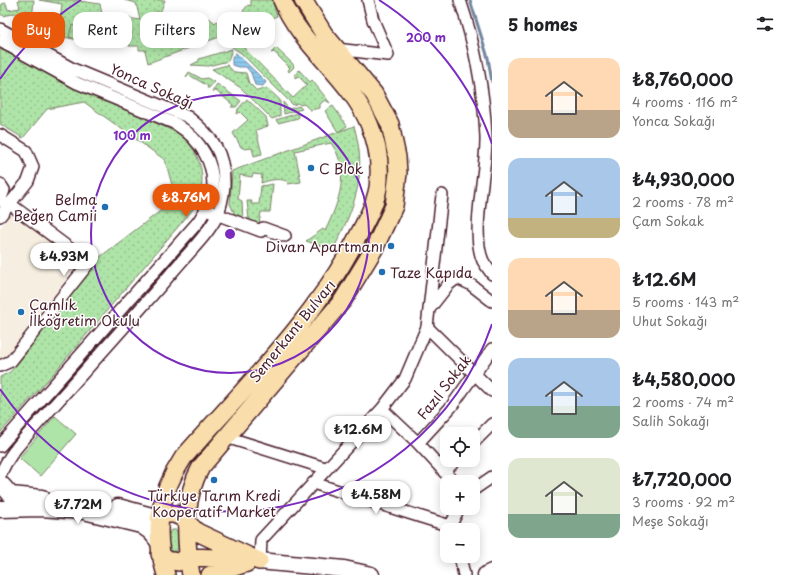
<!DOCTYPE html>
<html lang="en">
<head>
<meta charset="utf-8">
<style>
  :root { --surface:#fff; --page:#f2f2f2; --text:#202124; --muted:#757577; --accent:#ea580c }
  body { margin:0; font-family:"Playpen Sans",sans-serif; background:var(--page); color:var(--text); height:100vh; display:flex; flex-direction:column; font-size:15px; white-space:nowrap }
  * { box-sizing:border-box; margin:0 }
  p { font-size:13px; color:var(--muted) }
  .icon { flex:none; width:22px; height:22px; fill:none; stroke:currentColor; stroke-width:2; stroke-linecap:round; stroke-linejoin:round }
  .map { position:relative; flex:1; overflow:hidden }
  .side { display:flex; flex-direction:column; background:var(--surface); width:300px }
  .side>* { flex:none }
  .banner { position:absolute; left:12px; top:12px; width:380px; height:36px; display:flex; gap:8px }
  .fabs { position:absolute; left:440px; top:427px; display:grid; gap:8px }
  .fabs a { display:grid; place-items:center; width:40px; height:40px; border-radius:8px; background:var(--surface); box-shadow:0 2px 10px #0003; font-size:20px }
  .price { position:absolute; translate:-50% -34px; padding:0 9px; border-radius:14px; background:#fff; color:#222; font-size:13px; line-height:26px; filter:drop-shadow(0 1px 2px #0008) }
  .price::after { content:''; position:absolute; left:50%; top:24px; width:12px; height:9px; margin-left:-6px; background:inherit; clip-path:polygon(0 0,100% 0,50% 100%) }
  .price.current { background:var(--accent); color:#fff }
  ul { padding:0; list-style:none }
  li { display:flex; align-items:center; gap:12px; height:100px; padding:0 16px }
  li span { display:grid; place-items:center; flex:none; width:112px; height:80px; border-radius:12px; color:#555 }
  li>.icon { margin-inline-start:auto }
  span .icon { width:48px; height:48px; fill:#fffc; stroke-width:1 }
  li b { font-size:17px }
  h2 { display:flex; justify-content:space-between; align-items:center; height:48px; padding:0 16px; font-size:17px }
  .chip { padding:0 14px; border-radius:12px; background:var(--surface); box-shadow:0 2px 10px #0003; font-size:14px; line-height:36px }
  .chip.current { background:var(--accent); color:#fff }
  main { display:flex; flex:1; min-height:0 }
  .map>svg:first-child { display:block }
  .built { fill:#f6eee0 }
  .grass { fill:url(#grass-dots); stroke:#7c8269 }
  .park { fill:url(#park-crowns); stroke:#7c8269 }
  .garden { fill:#aee4a7; stroke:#7c8269 }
  .water { fill:url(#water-rules); stroke:#72859f }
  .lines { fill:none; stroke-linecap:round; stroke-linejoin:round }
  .stream { stroke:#72859f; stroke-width:3 }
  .street-casing { stroke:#4a1f2b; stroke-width:14 }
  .secondary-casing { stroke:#4a1f2b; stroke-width:19 }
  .primary-casing { stroke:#4a1f2b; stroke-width:20 }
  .street { stroke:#fff; stroke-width:11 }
  .secondary { stroke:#fff; stroke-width:16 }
  .primary { stroke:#f9deab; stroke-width:17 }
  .ring { fill:none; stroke:#7b2cbf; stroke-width:2 }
  .poi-dot { fill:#1f6fb2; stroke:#fff; stroke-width:1.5 }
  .labels { text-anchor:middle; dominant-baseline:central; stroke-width:3; stroke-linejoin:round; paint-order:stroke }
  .street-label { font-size:14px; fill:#4a1f2b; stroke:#fff }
  .poi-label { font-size:14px; fill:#4a1f2b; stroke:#fff; text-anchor:start }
  .centre { fill:#7b2cbf; stroke:#fff; stroke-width:2 }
  .ring-label { font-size:12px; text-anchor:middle; font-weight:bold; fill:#7b2cbf; stroke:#fff; stroke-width:3; stroke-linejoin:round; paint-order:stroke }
</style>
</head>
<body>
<main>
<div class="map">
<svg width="492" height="575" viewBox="0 0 492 575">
  <defs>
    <pattern id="grass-dots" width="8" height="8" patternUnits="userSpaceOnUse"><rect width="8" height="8" fill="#aee4a7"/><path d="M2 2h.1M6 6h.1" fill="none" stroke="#97c390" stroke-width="1.8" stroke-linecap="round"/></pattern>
    <pattern id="park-crowns" width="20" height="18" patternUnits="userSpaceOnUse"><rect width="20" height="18" fill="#aee4a7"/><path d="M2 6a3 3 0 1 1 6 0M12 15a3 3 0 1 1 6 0" fill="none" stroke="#97c390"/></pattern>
    <pattern id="water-rules" width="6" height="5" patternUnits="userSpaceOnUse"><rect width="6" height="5" fill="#8cc9ec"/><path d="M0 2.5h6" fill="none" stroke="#7aaccb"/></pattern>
  </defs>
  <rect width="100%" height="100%" fill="#fff"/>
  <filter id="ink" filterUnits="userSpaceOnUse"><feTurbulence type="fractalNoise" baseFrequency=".025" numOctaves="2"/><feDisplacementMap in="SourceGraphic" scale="8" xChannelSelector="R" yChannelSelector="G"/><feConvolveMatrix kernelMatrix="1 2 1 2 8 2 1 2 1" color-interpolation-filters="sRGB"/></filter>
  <g filter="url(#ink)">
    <!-- built -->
    <path class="built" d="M11 213 79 263 2 362 0 360V228Z"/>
    <!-- grass -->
    <path class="grass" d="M18 0H34L32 19 14 13 4 16 0 14 2 4 6 3 8 10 20 8Z
      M39 0H73L100 4 102 14 140 20 136 3 124 0H165L160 13 157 11 156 14 154 13 150 19 152 21 150 25 161 35 162 33 181 47 182 45 187 48 190 43 192 44 196 39 192 36 196 29 202 27 209 18 215 23 217 21 226 32 232 26 235 28 239 23 237 22 246 14 243 11 248 5 251 6V0H272L277 16 148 63 145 50H139V46H129L132 32 106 25 101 45 64 37 61 42 52 38 55 23H60L62 4Z
      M257 29 271 43 268 46 257 35 252 40 248 37Z
      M232 40 245 43 249 40 251 41 244 48 293 98 307 85 298 76 295 78V75L299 70 310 82 312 80 330 103 325 100 320 104V108L310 110 304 104 300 105 298 103 293 105 241 53 232 47Z
      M276 48 293 64 294 67 289 72 288 70 290 68 274 52 271 53Z
      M0 49 80 89 176 132C201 148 210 182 194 208L53 374 0 433V377L10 372 19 362 96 260 176 199 165 160 84 102 47 109 23 138 0 124Z
      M232 49 228 61 208 66 191 65 199 61V59Z
      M227 65 234 72 246 73 249 83 257 91 267 88 280 100V116L272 119 241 88 212 69Z
      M189 72 202 79 207 78 214 82 209 88H207L208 86 189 75 186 77Z
      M217 84 241 101 236 107H231L233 105 215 90 213 93 212 92Z
      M247 99 266 117 268 126 256 130 262 154 254 156 252 148 245 149 241 147 233 133 248 120 240 112 237 114 238 109Z
      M283 102 289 109 299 106 302 109 284 114Z
      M298 113 299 117 298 118 278 123 276 120Z
      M354 126C368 175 355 206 333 250L306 241 323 229 325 231C339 202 351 171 331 143L295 151 301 182 288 184 287 181C278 178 270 180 261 183L262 175 253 174 252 177 240 175 238 199 242 201 243 220 236 217 230 204 232 171Z
      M273 184 270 212H261L259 224 249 220 247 201H252L251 204H259L261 186Z
      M171 530H176L179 534V548L173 553 168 546V536Z"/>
    <!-- park -->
    <path class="park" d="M72 25 87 30 84 41 69 37Z"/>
    <!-- garden -->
    <path class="garden" d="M333 106 347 126 338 132 325 111Z
      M55 416 76 434 40 476 19 458Z"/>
    <!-- water -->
    <path class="water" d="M236 53 266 82 263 86 255 85 251 73 246 67H239L232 65V58Z"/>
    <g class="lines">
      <!-- stream -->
      <path class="stream" d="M470 0 488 58 492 82"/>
      <!-- street casing -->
      <g class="street-casing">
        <path id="street" d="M460 0C475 45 484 90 486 137 487 170 470 233 483 261 486 266 489 270 492 274
          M0 29 73 69 188 117C213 137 225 153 224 186 223 196 221 207 217 216 207 236 188 253 174 270 133 318 91 364 49 411 32 431 9 451 0 476
          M0 41 77 83 176 124C200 139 217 165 212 194 210 204 203 214 198 222L0 446
          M336 49 388 55 373 20 368 0
          M0 135 26 151 33 167 28 181 0 216
          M0 184 4 190 0 201
          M442 195 427 327 492 391
          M211 212 261 231
          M263 228 285 236
          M430 308 448 285 457 278 470 284 492 301
          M0 366 11 361 89 263 10 204
          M382 409 418 443 454 482
          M226 437 325 468
          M418 443 451 407 492 349
          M473 443 492 424
          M444 472 456 460
          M313 483 447 525 452 530
          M473 490 492 477
          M450 527 459 508
          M460 556 464 575
          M260 561 261 540 382 409 405 379 427 327"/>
      </g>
      <!-- secondary casing -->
      <g class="secondary-casing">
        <path id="secondary" d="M2 485 11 495 42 498
          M118 507 159 518
          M0 509 40 508 84 511 141 525 151 532 159 542
          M259 561 344 569 371 575
          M486 575 492 572"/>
      </g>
      <!-- primary casing -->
      <g class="primary-casing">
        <path id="primary" d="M159 518 165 514H174L181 517 197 532 259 561
          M160 554 167 560 178 562 188 557 246 559
          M166 575C153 532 158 496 183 458 245 387 315 320 358 236 366 221 375 205 378 188 381 167 378 145 370 126 352 79 302 48 282 0
          M191 575C185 540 183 498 201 467L343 300 374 249 394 206 398 173 397 157 390 124 374 94 324 34 303 0
          M210 575 247 563"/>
      </g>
      <!-- street -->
      <use href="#street" class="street"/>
      <!-- secondary -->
      <use href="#secondary" class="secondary"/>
      <!-- primary -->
      <use href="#primary" class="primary"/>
    </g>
  </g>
  <!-- distance rings -->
  <g class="ring">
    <circle cx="230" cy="234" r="139"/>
    <path d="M492 324A277 277 0 0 1 0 389M0 79A277 277 0 0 1 81 0M379 0A277 277 0 0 1 492 144"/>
  </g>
  <!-- markers -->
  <g class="poi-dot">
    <circle cx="311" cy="168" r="4"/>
    <circle cx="105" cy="207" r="4"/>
    <circle cx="391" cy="246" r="4"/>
    <circle cx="382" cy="272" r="4"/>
    <circle cx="21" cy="312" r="4"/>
    <circle cx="214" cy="480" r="4"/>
  </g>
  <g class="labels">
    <!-- street labels -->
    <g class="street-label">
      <text transform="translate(152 86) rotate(24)">Yonca Sokağı</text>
      <text transform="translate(292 331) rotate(-51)">Semerkant Bulvarı</text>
      <text transform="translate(444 387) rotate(-52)">Fazıl Sokak</text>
    </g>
    <!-- poi labels -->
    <g class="poi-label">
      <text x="319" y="168">C Blok</text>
      <text x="97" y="199" text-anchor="end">Belma<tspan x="97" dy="16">Beğen Camii</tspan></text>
      <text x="383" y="246" text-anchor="end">Divan Apartmanı</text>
      <text x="390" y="272">Taze Kapıda</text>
      <text x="29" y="304">Çamlık<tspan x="29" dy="16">İlköğretim Okulu</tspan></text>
      <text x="214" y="495" text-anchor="middle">Türkiye Tarım Kredi<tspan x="214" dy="16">Kooperatif Market</tspan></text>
    </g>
  </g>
  <circle cx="230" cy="234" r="6" class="centre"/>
  <g class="ring-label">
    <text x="426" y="42">200 m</text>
    <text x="132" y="140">100 m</text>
  </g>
</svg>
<div class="fabs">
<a><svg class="icon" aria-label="locate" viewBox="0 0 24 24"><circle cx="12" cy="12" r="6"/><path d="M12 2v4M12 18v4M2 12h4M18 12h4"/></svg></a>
<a>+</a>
<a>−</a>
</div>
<b class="price current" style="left:186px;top:218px">₺8.76M</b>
<b class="price" style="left:64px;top:277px">₺4.93M</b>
<b class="price" style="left:358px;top:450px">₺12.6M</b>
<b class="price" style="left:376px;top:515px">₺4.58M</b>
<b class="price" style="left:78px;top:525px">₺7.72M</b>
<div class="banner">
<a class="chip current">Buy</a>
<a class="chip">Rent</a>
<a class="chip">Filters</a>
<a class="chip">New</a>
</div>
</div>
<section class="side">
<h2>5 homes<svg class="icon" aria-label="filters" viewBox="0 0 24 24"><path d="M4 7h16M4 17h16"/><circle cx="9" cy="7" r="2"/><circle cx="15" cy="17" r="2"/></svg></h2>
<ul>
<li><span style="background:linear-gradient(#ffd9b3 65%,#b9a48a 0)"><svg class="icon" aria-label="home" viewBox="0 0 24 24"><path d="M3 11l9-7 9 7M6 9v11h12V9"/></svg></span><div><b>₺8,760,000</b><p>4 rooms · 116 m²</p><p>Yonca Sokağı</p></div></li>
<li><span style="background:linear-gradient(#a9c7e8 75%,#c2b280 0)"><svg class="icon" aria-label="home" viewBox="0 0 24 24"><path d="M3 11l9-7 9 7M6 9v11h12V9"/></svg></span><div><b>₺4,930,000</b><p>2 rooms · 78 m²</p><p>Çam Sokak</p></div></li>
<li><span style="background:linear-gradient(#ffd9b3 65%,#b9a48a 0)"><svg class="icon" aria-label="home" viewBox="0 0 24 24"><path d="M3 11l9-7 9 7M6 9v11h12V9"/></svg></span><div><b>₺12.6M</b><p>5 rooms · 143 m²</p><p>Uhut Sokağı</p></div></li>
<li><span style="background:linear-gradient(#a9c7e8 60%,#7fa58c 0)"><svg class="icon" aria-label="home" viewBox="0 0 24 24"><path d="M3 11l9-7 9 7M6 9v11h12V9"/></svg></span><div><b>₺4,580,000</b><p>2 rooms · 74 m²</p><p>Salih Sokağı</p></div></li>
<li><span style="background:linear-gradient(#dfe7d0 70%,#7fa58c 0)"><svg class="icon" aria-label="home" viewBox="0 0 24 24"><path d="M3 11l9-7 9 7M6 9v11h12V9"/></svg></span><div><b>₺7,720,000</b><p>3 rooms · 92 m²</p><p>Meşe Sokağı</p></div></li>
</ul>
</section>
</main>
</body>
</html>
